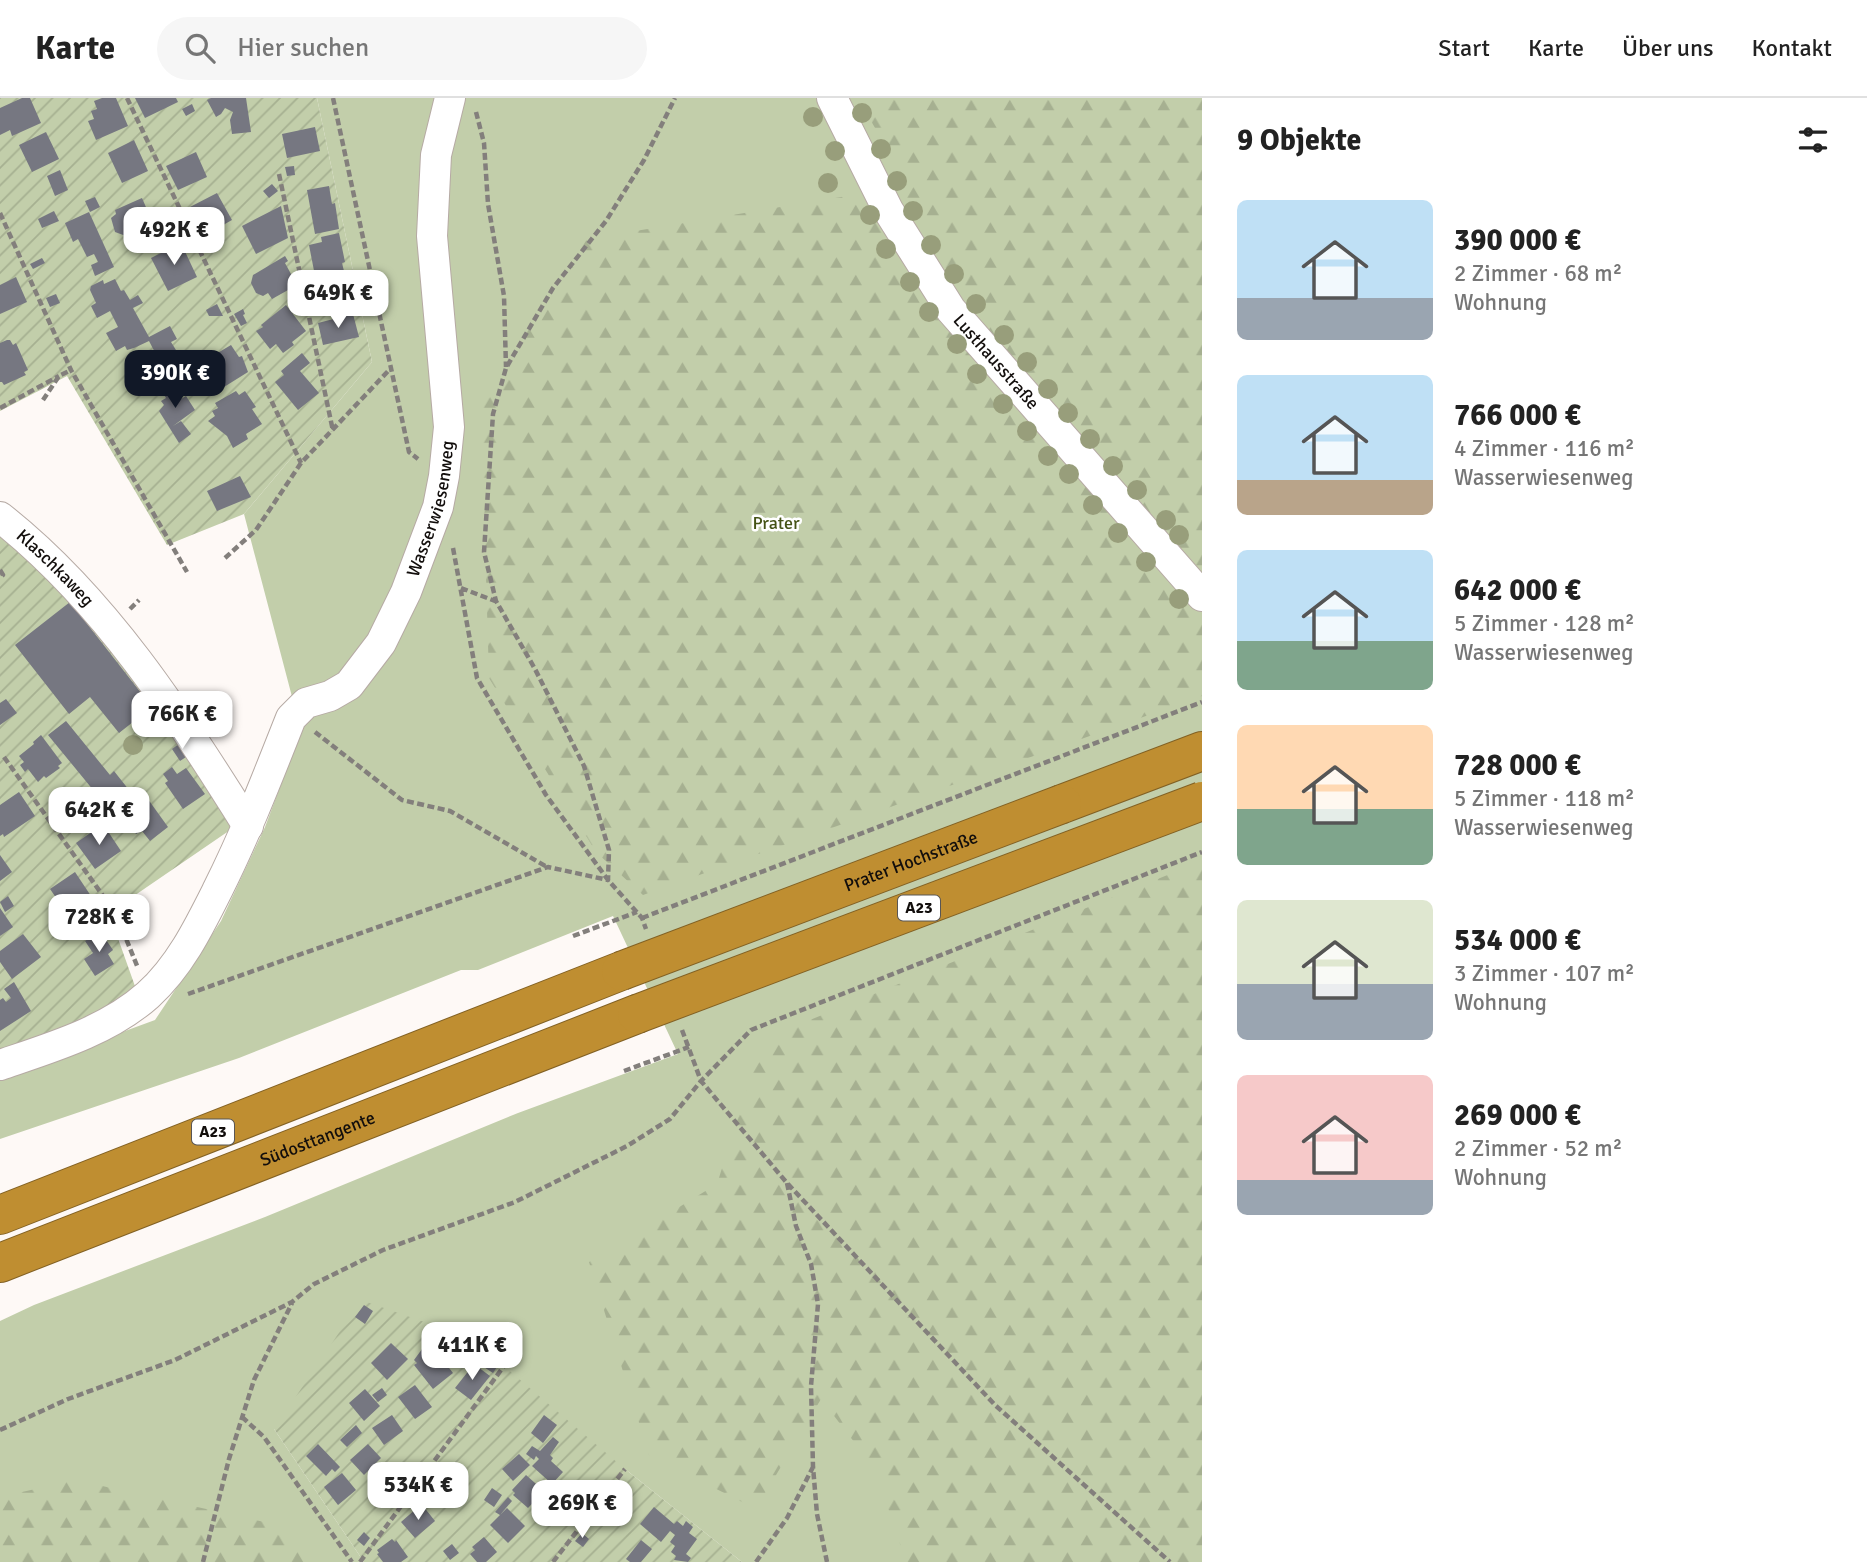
<!DOCTYPE html>
<html lang="de">
<head>
<meta charset="utf-8">
<style>
  :root { --surface:#fff; --page:#f6f6f6; --text:#222; --muted:#767676; --line:#e0e0e0; --accent:#111827 }
  body { margin:0; font-family:Signika,sans-serif; background:var(--page); color:var(--text); height:100vh; display:flex; flex-direction:column; font-size:26px; white-space:nowrap }
  * { box-sizing:border-box; margin:0 }
  p { font-size:23px; color:var(--muted) }
  .icon { flex:none; width:38px; height:38px; fill:none; stroke:currentColor; stroke-width:2; stroke-linecap:round; stroke-linejoin:round }
  .map { position:relative; flex:1; overflow:hidden }
  .details { display:flex; flex-direction:column; background:var(--surface); width:665px }
  .details>* { flex:none }
  .price { position:absolute; translate:-50% -60px; padding:0 16px; border-radius:14px; background:#fff; color:#222; font-size:23px; line-height:46px; filter:drop-shadow(0 2px 4px #0008) }
  .price::after { content:''; position:absolute; left:50%; top:42px; width:21px; height:16px; margin-left:-10px; background:inherit; clip-path:polygon(0 0,100% 0,50% 100%) }
  .price.current { background:var(--accent); color:#fff }
  ul { padding:0; list-style:none }
  li { display:flex; align-items:center; gap:21px; height:175px; padding:0 35px }
  li span { display:grid; place-items:center; flex:none; width:196px; height:140px; border-radius:10px; color:#555 }
  li>.icon { margin-inline-start:auto }
  span .icon { width:84px; height:84px; fill:#fffc; stroke-width:1 }
  li b { font-size:30px }
  h2 { display:flex; justify-content:space-between; align-items:center; height:84px; padding:0 35px; font-size:30px }
  header { display:flex; align-items:center; gap:42px; box-sizing:border-box; height:98px; padding:0 35px; background:var(--surface); border-bottom:2px solid var(--line) }
  header strong { font-size:33px }
  nav { display:flex; gap:38px; margin-inline-start:auto; font-size:24px }
  .search { width:490px; height:63px; background:var(--page); display:flex; align-items:center; gap:18px; box-sizing:border-box; padding:0 24px; border-radius:38px; color:var(--muted); font-size:26px }
  main { display:flex; flex:1; min-height:0 }
  .map>svg:first-child { display:block }
  .green { fill:#c2ceaa }
  .forest { fill:url(#forest-firs) }
  .garden { fill:url(#garden-furrows) }
  .building { fill:#767781 }
  .lines { fill:none; stroke-linecap:round; stroke-linejoin:round }
  .minor-casing { stroke:#b6aaa4; stroke-width:32 }
  .highway-casing { stroke:#826124; stroke-width:40 }
  .path { stroke:#837f7c; stroke-width:4.5; stroke-dasharray:7 3.5; stroke-linecap:butt }
  .minor { stroke:#fff; stroke-width:30 }
  .highway { stroke:#bf8e31; stroke-width:38 }
  .highway-bridge-casing { stroke:#826124; stroke-width:40; stroke-linecap:butt }
  .highway-bridge { stroke:#bf8e31; stroke-width:38 }
  .tree { fill:#989e7b }
  .labels { text-anchor:middle; dominant-baseline:central; stroke-width:5; stroke-linejoin:round; paint-order:stroke }
  .shield { fill:#fff; stroke:#595655; stroke-width:2 }
  .shield-label { font-size:16px; font-weight:bold; fill:#120e0c }
  .street-label { font-size:18px; fill:#120e0c; stroke:#fff }
  .park-label { font-size:18px; fill:#455316; stroke:#fff }
</style>
</head>
<body>
<header>
<strong>Karte</strong>
<div class="search"><svg class="icon" aria-label="search" viewBox="0 0 24 24"><circle cx="10" cy="10" r="6"/><path d="M15 15l6 6"/></svg>Hier suchen</div>
<nav><a>Start</a><a>Karte</a><a>Über uns</a><a>Kontakt</a></nav>
</header>
<main>
<div class="map">
<svg width="1202" height="1464" viewBox="0 0 1202 1464">
  <defs>
    <pattern id="forest-firs" width="22" height="20" patternUnits="userSpaceOnUse" patternTransform="scale(1.75)"><rect width="22" height="20" fill="#c2ceaa"/><path d="M5 1l3.5 6h-7zM16 11l3.5 6h-7z" fill="#a6b091"/></pattern>
    <pattern id="garden-furrows" width="10" height="10" patternUnits="userSpaceOnUse" patternTransform="scale(1.75)"><rect width="10" height="10" fill="#c2ceaa"/><path d="M-1 1l2-2M0 10L10 0M9 11l2-2" fill="none" stroke="#a6b091"/></pattern>
  </defs>
  <rect width="100%" height="100%" fill="#fef9f6"/>
  <!-- green -->
  <path class="green" d="M317 0H1202V1464H742L625 1371 274 1331 364 1464H0V1223L34 1207 265 1119 518 1015 678 956 613 818 478 872H461L239 960 0 1041V979L155 922 221 823 265 729 301 633 244 416 372 264Z"/>
  <!-- forest -->
  <path class="forest" d="M858 0H1202V598L643 797 596 754 489 580 481 306 587 141 908 88Z
    M1202 763V1464H906L875 1371 821 1301 756 1411 649 1357 589 1164 717 1086 763 941Z
    M75 1382 278 1427 308 1464H0V1399Z"/>
  <!-- garden -->
  <path class="garden" d="M0 0H317L372 264 244 416 167 447 67 278 0 313Z
    M0 421 73 498 192 655 236 728 109 815 136 891 86 925 0 955Z
    M361 1202 433 1227 504 1268 625 1371 742 1464H364L274 1331Z"/>
  <!-- building -->
  <path class="building" d="M22 0H30L41 25 12 38 10 32 0 37V10Z
    M116 0 128 28 96 42 88 23 94 21 91 13 97 11 94 3 102 0Z
    M135 0H176L178 4 145 20Z
    M211 0H246L251 34 232 36 230 22 233 14 225 10 221 16 216 19 207 2Z
    M192 6 195 13 186 18 182 11Z
    M315 29 320 53 287 60 282 36Z
    M46 34 59 61 32 74 19 47Z
    M134 42 148 73 122 85 108 55Z
    M196 54 207 79 178 92 166 68Z
    M294 68 295 77 287 78 285 69Z
    M60 72 68 92 55 98 47 78Z
    M272 86 278 93 269 100 263 93Z
    M329 88 332 106 335 105 339 131 315 136 307 92Z
    M217 95 232 122 203 138 197 127 193 129 187 119 191 117 188 110Z
    M95 99 100 109 90 114 85 103Z
    M142 100 155 130 152 131 155 137 133 146 131 141 128 142 126 138 115 134 111 120 116 116 115 112Z
    M281 108 288 140 256 156 242 128Z
    M54 113 59 123 42 130 38 121Z
    M89 114 114 169 95 178 91 167 98 164 94 156 87 159 78 141 73 144 65 125Z
    M339 135 345 164 342 165 345 177 316 183 309 147 322 144 321 139Z
    M181 145 197 179 168 193 151 160Z
    M285 158 288 163 285 165 297 187 272 201 268 195 263 198 256 195 251 185 253 177Z
    M42 160 45 165 33 171 30 166Z
    M16 179 27 204 0 216V187Z
    M115 181 121 193 124 192 130 202 138 197 143 205 133 210 149 239 170 228 177 241 171 244 184 265 145 291 136 278 160 264 149 243 134 250 127 252 125 248 116 253 106 235 118 229 110 213 97 220 91 208 96 205 90 192 91 188 103 182 104 186Z
    M56 196 60 205 50 209 46 200Z
    M355 196 358 208 349 209 346 198Z
    M217 206 223 218H209L206 212Z
    M286 207 306 233 292 244 294 247 283 255 276 246 270 251 256 233 263 229 261 227Z
    M243 211 245 216 243 217 247 225 241 228 234 216Z
    M353 216 359 239 323 247 318 225Z
    M7 242H10L13 247 16 245 28 272 24 274 26 277 4 287 2 284H0V245Z
    M231 247 239 259 242 258 248 274 216 294 199 266Z
    M302 255 310 265 300 273 319 295 298 312 275 284 284 277 281 273Z
    M167 279 181 301 186 298 195 312 173 328 181 323 191 336 179 345 159 313 164 307 161 303 166 300 157 285Z
    M236 293 239 297 245 293 256 309 252 311 262 326 246 336 248 341 233 350 227 338 208 323 215 318 212 313 218 310 215 305Z
    M240 378 251 399 217 413 207 393Z
    M70 504 152 609 119 635 90 599 69 616 15 547Z
    M6 601 17 615 0 627V605Z
    M66 623 110 677 114 673 129 692 113 705 109 699 103 704 48 637Z
    M41 637 62 665 58 668 60 670 46 680 44 678 38 684 28 671 25 674 20 667 24 664 19 658 34 646 33 644Z
    M183 643 192 655 180 663 172 651Z
    M172 669 177 676 186 670 205 696 183 711 165 685 168 683 163 676Z
    M19 694 35 718 4 739 3 736 0 738V707Z
    M145 697 168 729 150 743 142 733 136 736 121 715Z
    M113 711 122 727 114 733 107 724 105 726 100 721Z
    M103 726 121 753 95 771 76 745Z
    M0 757 12 774 0 783Z
    M75 774 93 801 68 817 50 791Z
    M8 798 14 808 5 814 0 804Z
    M0 810 13 829 0 838Z
    M100 833 113 852 108 856 114 866 95 878 84 861 93 855 85 843Z
    M23 836 41 859 12 881 0 864V853Z
    M14 884 31 913 0 933V902L3 900 6 904 11 900 4 891Z
    M364 1207 373 1213 365 1226 355 1219Z
    M391 1245 408 1261 387 1282 371 1265Z
    M425 1247 431 1254 435 1252 453 1275 433 1291 414 1267 417 1265 414 1262Z
    M482 1255 499 1266 493 1275 476 1264Z
    M474 1266 490 1278 471 1302 455 1290Z
    M415 1287 432 1309 415 1321 398 1299Z
    M382 1290 387 1297 378 1304 372 1297Z
    M365 1291 380 1308 364 1323 349 1305Z
    M392 1317 403 1333 384 1347 372 1330Z
    M544 1317 557 1327 543 1345 531 1335Z
    M356 1327 362 1335 347 1349 340 1342Z
    M553 1339 559 1344 550 1357 553 1360 551 1363 563 1374 552 1386 532 1368 539 1361 536 1358 534 1362 526 1356 532 1348 540 1353Z
    M318 1346 340 1369 335 1374 332 1371 326 1378 306 1358Z
    M368 1346 381 1360 364 1377 350 1362Z
    M519 1356 530 1367 513 1383 502 1371Z
    M342 1375 356 1392 338 1407 324 1389Z
    M526 1377 544 1393 528 1410 513 1397 515 1395 512 1392Z
    M492 1390 502 1397 494 1409 484 1402Z
    M508 1399 512 1403 500 1417 495 1414Z
    M423 1408 435 1423 415 1440 401 1424 417 1410 419 1412Z
    M654 1409 674 1426 677 1423 683 1428 686 1423 693 1429 689 1435 697 1441 686 1456 691 1460 688 1464 674 1462 676 1458 671 1454 675 1448 670 1444 675 1437 670 1433 661 1444 640 1426Z
    M507 1410 525 1428 508 1445 490 1427Z
    M364 1434 370 1440 364 1448 357 1442Z
    M582 1435 589 1441 583 1449 575 1443Z
    M484 1439 497 1454 486 1464H477L470 1456 475 1452 472 1449Z
    M392 1441 395 1444 396 1442 408 1459 401 1464H383L377 1456 379 1455 377 1452Z
    M641 1442 652 1451 641 1464H630L626 1461Z
    M452 1446 459 1455 450 1462 443 1453Z"/>
  <g class="lines">
    <!-- minor casing -->
    <g class="minor-casing">
      <g id="minor">
        <path id="s1" d="M832 0 888 112 951 212 1202 498"/>
        <path id="s2" d="M0 419C104 501 179 617 248 728"/>
        <path id="s3" d="M0 967C50 950 108 933 148 897 180 868 199 829 218 791 246 735 268 678 291 620L306 605 330 598 349 587 381 545 406 494 438 409 444 378 449 329 432 138 436 57 450 0"/>
      </g>
    </g>
    <!-- highway casing -->
    <g class="highway-casing">
      <g id="highway">
        <path d="M1062 706 1202 653"/>
        <path d="M0 1117 621 873"/>
        <path id="s4" d="M0 1165 637 916"/>
      </g>
    </g>
    <!-- path -->
    <path class="path" d="M127 0 301 365
      M333 0 409 354 418 361
      M476 14 484 45 488 106 504 198 506 269
      M279 76 333 333
      M0 115 71 272 187 474
      M43 302 59 278 71 272
      M0 310 59 278
      M453 450 477 580 546 697 608 782 642 820 646 831
      M225 460 256 432 301 365 391 270
      M0 472 3 477 0 480
      M461 490 495 503
      M130 511 139 502
      M315 634 402 702 450 713 547 769
      M4 659 116 816 138 870
      M642 820 1202 604
      M573 838 637 814
      M188 896 548 769 608 782 609 752 584 668 535 571 496 503 484 454 493 316 506 270 553 190 606 123 644 62 675 0
      M682 932 701 983 787 1085 995 1307 1170 1464
      M624 973 689 949
      M787 1085 796 1128 811 1166 818 1206 811 1288 813 1369 817 1416 827 1464
      M242 1319 264 1339 352 1464
      M0 1332 68 1301 175 1262 292 1204 314 1186 383 1152 515 1104 627 1048 670 1021 701 983 751 932 1202 754
      M203 1464 229 1361 254 1282 292 1205
      M360 1464 504 1268
      M553 1464 625 1371
      M756 1464 787 1420 813 1369"/>
    <!-- minor -->
    <use href="#minor" class="minor"/>
    <!-- highway -->
    <use href="#highway" class="highway"/>
    <!-- highway-bridge casing -->
    <g class="highway-bridge-casing">
      <g id="highway-bridge">
        <path id="s5" d="M621 873 1062 706"/>
        <path d="M637 916 1202 703"/>
      </g>
    </g>
    <!-- highway-bridge -->
    <use href="#highway-bridge" class="highway-bridge"/>
  </g>
  <!-- trees -->
  <g class="tree">
    <circle cx="862" cy="15" r="10"/>
    <circle cx="813" cy="19" r="10"/>
    <circle cx="881" cy="51" r="10"/>
    <circle cx="835" cy="53" r="10"/>
    <circle cx="897" cy="83" r="10"/>
    <circle cx="828" cy="85" r="10"/>
    <circle cx="913" cy="113" r="10"/>
    <circle cx="870" cy="117" r="10"/>
    <circle cx="931" cy="147" r="10"/>
    <circle cx="886" cy="151" r="10"/>
    <circle cx="954" cy="176" r="10"/>
    <circle cx="910" cy="184" r="10"/>
    <circle cx="976" cy="206" r="10"/>
    <circle cx="929" cy="214" r="10"/>
    <circle cx="1004" cy="237" r="10"/>
    <circle cx="957" cy="246" r="10"/>
    <circle cx="1027" cy="264" r="10"/>
    <circle cx="977" cy="276" r="10"/>
    <circle cx="1048" cy="291" r="10"/>
    <circle cx="1003" cy="306" r="10"/>
    <circle cx="1068" cy="315" r="10"/>
    <circle cx="1027" cy="333" r="10"/>
    <circle cx="1090" cy="341" r="10"/>
    <circle cx="1048" cy="358" r="10"/>
    <circle cx="1113" cy="368" r="10"/>
    <circle cx="1069" cy="376" r="10"/>
    <circle cx="1137" cy="392" r="10"/>
    <circle cx="1093" cy="407" r="10"/>
    <circle cx="1166" cy="422" r="10"/>
    <circle cx="1118" cy="435" r="10"/>
    <circle cx="1179" cy="437" r="10"/>
    <circle cx="1146" cy="464" r="10"/>
    <circle cx="1179" cy="501" r="10"/>
    <circle cx="133" cy="647" r="10"/>
  </g>
  <g class="labels">
    <!-- shield labels -->
    <g class="shield">
      <rect x="898" y="797.5" width="42" height="25" rx="5"/>
      <rect x="192" y="1021.5" width="42" height="25" rx="5"/>
    </g>
    <g class="shield-label">
      <text x="919" y="810">A23</text>
      <text x="213" y="1034">A23</text>
    </g>
    <!-- street labels -->
    <g class="street-label">
      <text stroke="none"><textPath href="#s1" startOffset="312">Lusthausstraße</textPath></text>
      <text stroke="none"><textPath href="#s3" startOffset="744">Wasserwiesenweg</textPath></text>
      <text stroke="none"><textPath href="#s2" startOffset="75">Klaschkaweg</textPath></text>
      <text stroke="none"><textPath href="#s5" startOffset="310">Prater Hochstraße</textPath></text>
      <text stroke="none"><textPath href="#s4" startOffset="341">Südosttangente</textPath></text>
    </g>
    <!-- park labels -->
    <g class="park-label">
      <text x="776" y="425">Prater</text>
    </g>
  </g>
</svg>
<b class="price" style="left:174px;top:169px">492K €</b>
<b class="price" style="left:338px;top:232px">649K €</b>
<b class="price current" style="left:175px;top:312px">390K €</b>
<b class="price" style="left:182px;top:653px">766K €</b>
<b class="price" style="left:99px;top:749px">642K €</b>
<b class="price" style="left:99px;top:856px">728K €</b>
<b class="price" style="left:472px;top:1284px">411K €</b>
<b class="price" style="left:418px;top:1424px">534K €</b>
<b class="price" style="left:582px;top:1442px">269K €</b>
</div>
<section class="details">
<h2>9 Objekte<svg class="icon" aria-label="filters" viewBox="0 0 24 24"><path d="M4 7h16M4 17h16"/><circle cx="9" cy="7" r="2"/><circle cx="15" cy="17" r="2"/></svg></h2>
<ul>
<li><span style="background:linear-gradient(#bfe0f5 70%,#9aa5b1 0)"><svg class="icon" aria-label="home" viewBox="0 0 24 24"><path d="M3 11l9-7 9 7M6 9v11h12V9"/></svg></span><div><b>390 000 €</b><p>2 Zimmer · 68 m²</p><p>Wohnung</p></div></li>
<li><span style="background:linear-gradient(#bfe0f5 75%,#b9a48a 0)"><svg class="icon" aria-label="home" viewBox="0 0 24 24"><path d="M3 11l9-7 9 7M6 9v11h12V9"/></svg></span><div><b>766 000 €</b><p>4 Zimmer · 116 m²</p><p>Wasserwiesenweg</p></div></li>
<li><span style="background:linear-gradient(#bfe0f5 65%,#7fa58c 0)"><svg class="icon" aria-label="home" viewBox="0 0 24 24"><path d="M3 11l9-7 9 7M6 9v11h12V9"/></svg></span><div><b>642 000 €</b><p>5 Zimmer · 128 m²</p><p>Wasserwiesenweg</p></div></li>
<li><span style="background:linear-gradient(#ffd9b3 60%,#7fa58c 0)"><svg class="icon" aria-label="home" viewBox="0 0 24 24"><path d="M3 11l9-7 9 7M6 9v11h12V9"/></svg></span><div><b>728 000 €</b><p>5 Zimmer · 118 m²</p><p>Wasserwiesenweg</p></div></li>
<li><span style="background:linear-gradient(#dfe7d0 60%,#9aa5b1 0)"><svg class="icon" aria-label="home" viewBox="0 0 24 24"><path d="M3 11l9-7 9 7M6 9v11h12V9"/></svg></span><div><b>534 000 €</b><p>3 Zimmer · 107 m²</p><p>Wohnung</p></div></li>
<li><span style="background:linear-gradient(#f6c9c9 75%,#9aa5b1 0)"><svg class="icon" aria-label="home" viewBox="0 0 24 24"><path d="M3 11l9-7 9 7M6 9v11h12V9"/></svg></span><div><b>269 000 €</b><p>2 Zimmer · 52 m²</p><p>Wohnung</p></div></li>
</ul>
</section>
</main>
</body>
</html>
